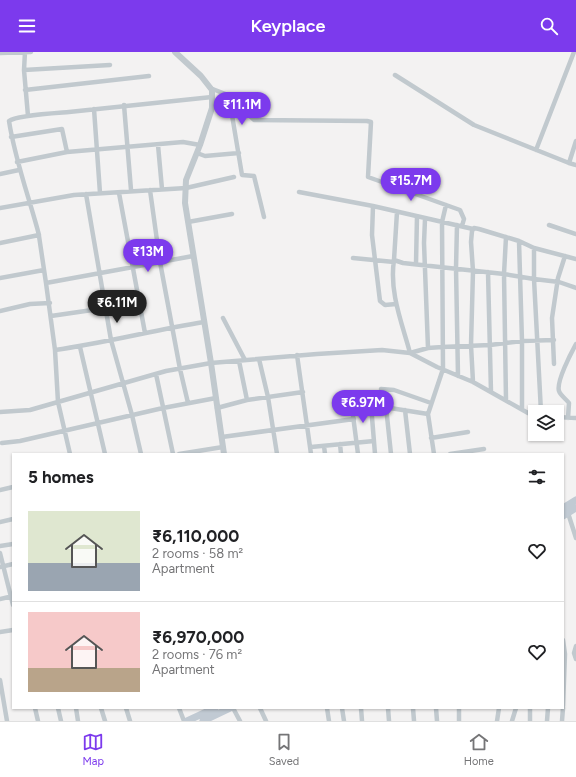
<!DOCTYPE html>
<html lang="en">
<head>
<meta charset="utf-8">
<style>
  :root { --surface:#fff; --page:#f6f6f6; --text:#202124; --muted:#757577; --line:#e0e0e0; --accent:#7c3aed }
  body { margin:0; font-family:Figtree,sans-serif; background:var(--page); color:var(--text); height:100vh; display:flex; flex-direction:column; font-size:15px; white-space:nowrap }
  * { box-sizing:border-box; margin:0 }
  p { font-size:13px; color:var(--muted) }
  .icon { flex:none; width:22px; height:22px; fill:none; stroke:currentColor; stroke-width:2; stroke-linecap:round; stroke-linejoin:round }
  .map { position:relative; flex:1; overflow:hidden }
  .drawer { position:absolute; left:12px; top:401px; width:552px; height:256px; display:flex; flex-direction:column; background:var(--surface); border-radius:0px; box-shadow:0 1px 3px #0004 }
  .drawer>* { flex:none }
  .fabs { position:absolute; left:528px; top:353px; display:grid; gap:8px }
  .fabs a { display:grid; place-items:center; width:36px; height:36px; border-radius:0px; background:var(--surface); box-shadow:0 1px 3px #0004; font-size:20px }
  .price { position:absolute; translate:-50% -34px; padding:0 9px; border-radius:14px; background:var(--accent); color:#fff; font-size:13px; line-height:26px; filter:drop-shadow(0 1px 2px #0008) }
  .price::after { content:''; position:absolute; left:50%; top:24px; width:12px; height:9px; margin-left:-6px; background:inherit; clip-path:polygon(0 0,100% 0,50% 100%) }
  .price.selected { background:#222; color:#fff }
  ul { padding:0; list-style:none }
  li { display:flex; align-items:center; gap:12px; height:100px; padding:0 16px }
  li+li { border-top:1px solid var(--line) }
  li span { display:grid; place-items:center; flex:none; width:112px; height:80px; border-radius:0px; color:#555 }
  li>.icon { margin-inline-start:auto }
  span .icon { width:48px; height:48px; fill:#fffc; stroke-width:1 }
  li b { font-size:17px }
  h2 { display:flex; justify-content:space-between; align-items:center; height:48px; padding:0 16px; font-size:17px }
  header { display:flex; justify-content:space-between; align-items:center; height:52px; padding:0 16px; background:var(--accent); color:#fff; font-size:18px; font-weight:600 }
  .menu { display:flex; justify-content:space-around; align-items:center; height:56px; border-top:1px solid var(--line); background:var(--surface); font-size:11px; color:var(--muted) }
  .menu a { display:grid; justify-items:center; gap:2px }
  .menu .selected { color:var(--accent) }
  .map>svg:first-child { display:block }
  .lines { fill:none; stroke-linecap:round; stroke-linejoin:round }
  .minor { stroke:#c1c9ce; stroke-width:4.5 }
  .tertiary { stroke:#c1c9ce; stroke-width:6 }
  .secondary { stroke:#c1cad3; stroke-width:7 }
</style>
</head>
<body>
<header><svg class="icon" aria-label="menu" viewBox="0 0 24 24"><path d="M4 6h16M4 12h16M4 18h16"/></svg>Keyplace<svg class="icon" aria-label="search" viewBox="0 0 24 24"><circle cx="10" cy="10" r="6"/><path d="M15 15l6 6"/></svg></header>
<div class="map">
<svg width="576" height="669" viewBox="0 0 576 669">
  <rect width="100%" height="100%" fill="#f3f2f2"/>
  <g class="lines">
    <!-- minor -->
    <path class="minor" d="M25 0 24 18 28 64
      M0 1 31 0
      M24 18 110 13
      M395 23 474 73 569 111
      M210 36 228 43 254 68 367 69 371 70 368 125 460 158 464 167 462 174
      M25 38 149 24
      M232 47 231 57 242 123 254 124 264 165
      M124 53 131 138
      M94 57 100 141
      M11 85 62 77 67 100
      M576 89 569 111 576 113
      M158 93 162 137
      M536 98 574 0
      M197 101 205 104 239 101
      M17 110 67 100 183 90 200 93
      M0 122 19 118
      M150 138 160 210 180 317 188 351
      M299 140 373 154 473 177
      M119 141 145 281
      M86 142 111 288 132 363 141 402
      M373 154 372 183 380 249 385 253 396 252
      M0 156 74 143 186 136 234 125
      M425 167 424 191 428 296
      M188 170 232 162
      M457 173 456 216 458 324
      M549 173 576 182
      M39 184 46 231
      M506 185 504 222 506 348
      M519 189 522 289V356
      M0 191 39 183C29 145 15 108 9 69 17 63 57 61 69 60 116 55 164 50 212 45
      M353 206 394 210
      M394 208 397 160
      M416 212 417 164
      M488 220 491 340
      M0 226 44 218
      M0 259 30 252 50 251
      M51 264 106 256
      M223 266 245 308
      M554 288 522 289 490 293 442 295 428 296 410 301C402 271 389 240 394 208L403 211 504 222 534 227V196L576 207
      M80 295 105 402
      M55 298C105 291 154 278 204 270
      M297 303 311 402
      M259 307 268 345 277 402
      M239 309 247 348
      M554 312 552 266 558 226 565 204
      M156 322 173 402
      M473 330 471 293 473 219 471 190 472 179 474 176 479 177 519 189 534 196
      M381 337 394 338 431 351
      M386 355 391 402
      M217 356 247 348 303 340
      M352 356 358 402
      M405 358 410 402
      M0 360 30 358 166 319 211 311 317 302 382 298 410 301 437 315 473 330 528 361 535 362
      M541 360 534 227 559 230 576 236
      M557 365 576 366
      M568 366 569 351C566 347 560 343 559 339 556 330 571 301 576 292
      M222 385 354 367
      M431 386 468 380
      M2 391 20 389 163 356 216 346
      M340 392 341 402
      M324 394 325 402
      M311 395 374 389
      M70 402 58 350 55 298 46 231 193 204
      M179 402 223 395
      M375 402 371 353 428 362
      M434 402 428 362 443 317 442 170 446 153
      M450 402 484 397
      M0 438 13 435
      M568 461 576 486
      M0 470 13 467
      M0 494 13 492
      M0 501 13 553
      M0 515 13 512
      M0 547 13 544
      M0 580 13 578
      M563 588 565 602 563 654
      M576 594 574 601 576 607
      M0 628 7 669
      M35 656 38 669
      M58 656 61 669
      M76 656 78 669
      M101 656 105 669
      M126 656 130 669
      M179 656 184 669
      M233 656 240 669
      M260 656 266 669
      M327 656 329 669
      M342 656 344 669
      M361 656 362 669
      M388 656 389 669
      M413 656 414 669
      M436 656 437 669
      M459 656V669
      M497 669 499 656
      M512 669 516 656
      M530 669V656
      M547 669 548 656
      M562 669 563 656"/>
    <!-- tertiary -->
    <path class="tertiary" d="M175 0 201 24 212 38V56L200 93 186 128 185 151 211 311 224 402"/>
    <!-- secondary -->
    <path class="secondary" d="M563 456 576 448
      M563 464 576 456
      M187 669 215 656
      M203 669 230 656"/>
  </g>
</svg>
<div class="fabs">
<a><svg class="icon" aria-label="layers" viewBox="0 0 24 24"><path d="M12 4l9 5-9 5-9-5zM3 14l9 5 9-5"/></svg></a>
</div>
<b class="price" style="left:242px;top:74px">₹11.1M</b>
<b class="price" style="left:411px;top:150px">₹15.7M</b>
<b class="price" style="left:148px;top:221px">₹13M</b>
<b class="price selected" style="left:117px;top:272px">₹6.11M</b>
<b class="price" style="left:363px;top:372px">₹6.97M</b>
<section class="drawer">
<h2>5 homes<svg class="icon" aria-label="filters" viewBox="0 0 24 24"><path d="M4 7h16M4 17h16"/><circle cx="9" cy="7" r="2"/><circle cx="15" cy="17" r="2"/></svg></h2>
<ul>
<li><span style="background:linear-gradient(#dfe7d0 65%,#9aa5b1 0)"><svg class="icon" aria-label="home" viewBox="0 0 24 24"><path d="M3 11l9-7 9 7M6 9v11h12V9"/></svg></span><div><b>₹6,110,000</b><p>2 rooms · 58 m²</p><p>Apartment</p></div><svg class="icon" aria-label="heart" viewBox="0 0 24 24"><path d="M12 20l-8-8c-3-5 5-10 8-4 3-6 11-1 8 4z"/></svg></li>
<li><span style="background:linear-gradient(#f6c9c9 70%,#b9a48a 0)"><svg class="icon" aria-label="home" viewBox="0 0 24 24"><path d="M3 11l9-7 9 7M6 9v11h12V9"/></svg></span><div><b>₹6,970,000</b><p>2 rooms · 76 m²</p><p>Apartment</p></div><svg class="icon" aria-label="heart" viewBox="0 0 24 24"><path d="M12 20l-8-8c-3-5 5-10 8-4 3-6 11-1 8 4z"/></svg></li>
</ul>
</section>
</div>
<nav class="menu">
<a class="selected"><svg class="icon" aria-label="map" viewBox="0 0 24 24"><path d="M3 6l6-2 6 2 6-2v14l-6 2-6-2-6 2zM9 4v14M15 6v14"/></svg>Map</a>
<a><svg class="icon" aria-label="saved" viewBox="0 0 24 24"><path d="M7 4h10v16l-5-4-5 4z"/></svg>Saved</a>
<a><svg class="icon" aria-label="home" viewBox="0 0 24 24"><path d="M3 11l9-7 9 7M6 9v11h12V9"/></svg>Home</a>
</nav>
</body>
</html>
